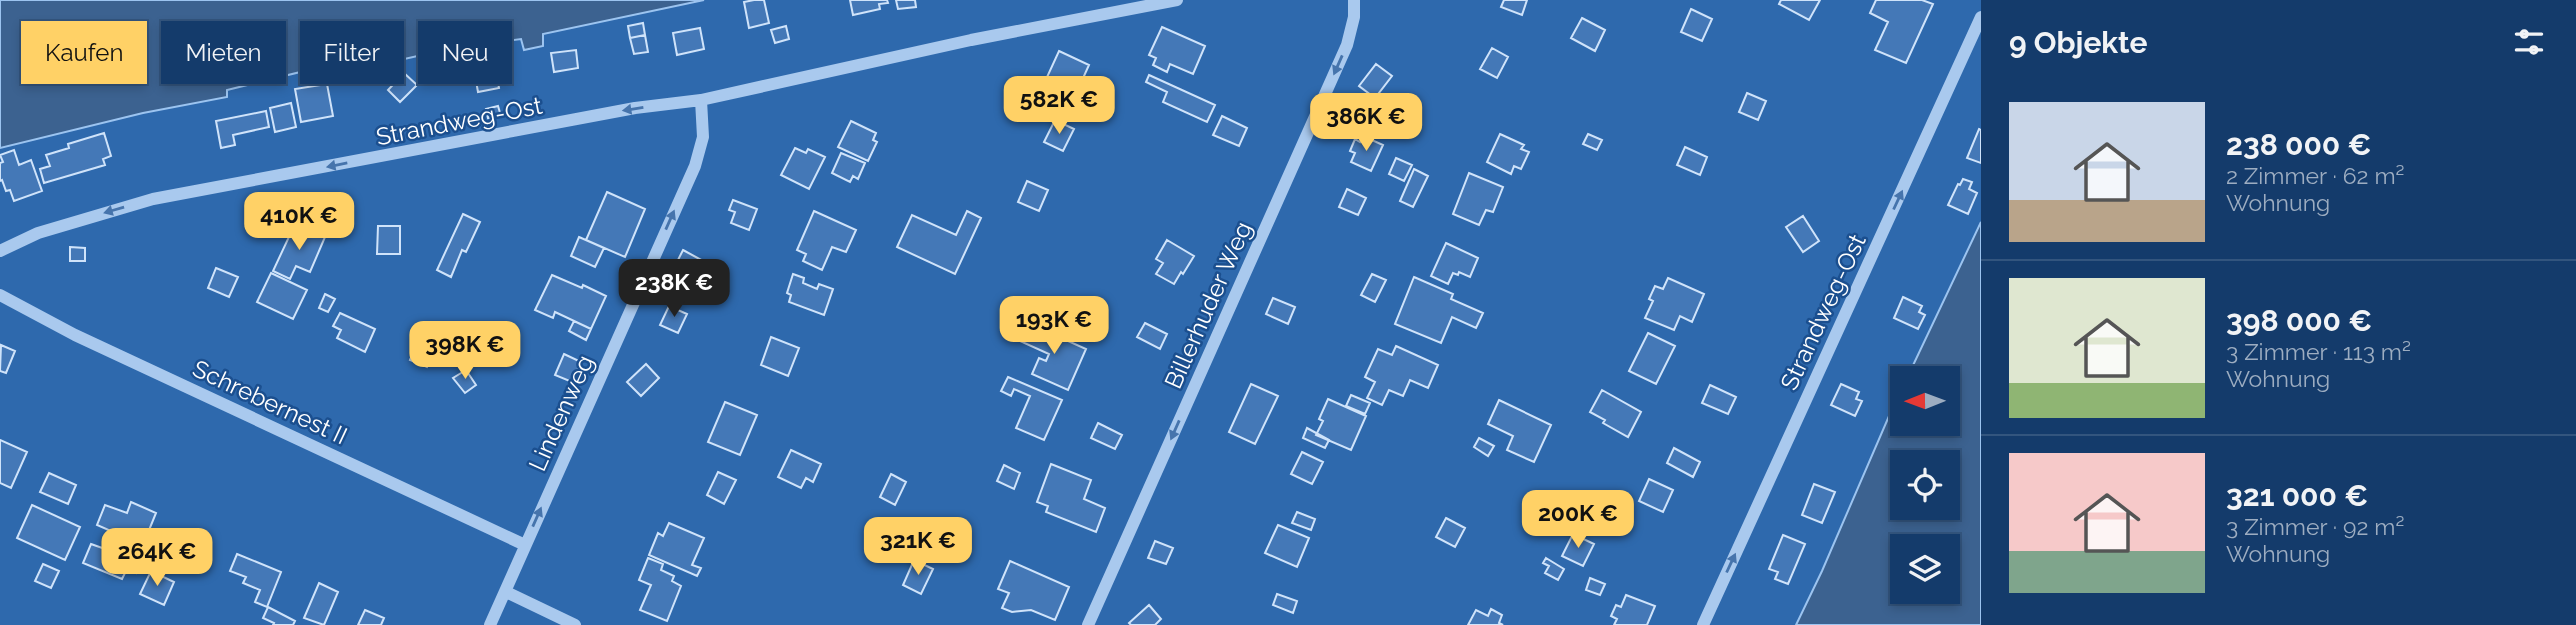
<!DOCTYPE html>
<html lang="de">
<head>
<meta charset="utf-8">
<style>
  :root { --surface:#143b6b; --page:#1d4271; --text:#f1f3f6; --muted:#9dadc1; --line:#33557e; --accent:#ffd166 }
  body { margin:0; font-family:Raleway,sans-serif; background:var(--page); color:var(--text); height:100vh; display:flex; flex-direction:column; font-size:26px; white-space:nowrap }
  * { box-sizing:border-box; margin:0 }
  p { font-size:23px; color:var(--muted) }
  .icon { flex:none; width:38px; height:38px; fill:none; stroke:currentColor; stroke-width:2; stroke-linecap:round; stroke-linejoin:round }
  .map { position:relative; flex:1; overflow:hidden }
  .details { display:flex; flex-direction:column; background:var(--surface); width:595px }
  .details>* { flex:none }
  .hud { position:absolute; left:21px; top:21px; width:665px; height:63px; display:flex; gap:14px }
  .needle { width:46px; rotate:269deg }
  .buttons { position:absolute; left:1890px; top:366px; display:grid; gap:14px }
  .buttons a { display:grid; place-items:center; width:70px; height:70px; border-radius:0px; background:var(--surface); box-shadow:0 4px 10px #0003,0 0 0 2px var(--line); font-size:35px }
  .price { position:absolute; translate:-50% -60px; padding:0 16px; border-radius:14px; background:var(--accent); color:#111; font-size:23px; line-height:46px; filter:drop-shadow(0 2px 4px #0008) }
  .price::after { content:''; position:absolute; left:50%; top:42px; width:21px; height:16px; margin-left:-10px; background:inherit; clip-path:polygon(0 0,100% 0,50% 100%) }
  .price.selected { background:#222; color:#fff }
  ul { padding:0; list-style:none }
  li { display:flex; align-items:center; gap:21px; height:175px; padding:0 28px }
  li+li { border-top:2px solid var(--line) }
  li span { display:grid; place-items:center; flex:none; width:196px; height:140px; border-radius:0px; color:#555 }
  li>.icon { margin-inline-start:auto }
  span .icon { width:84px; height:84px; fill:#fffc; stroke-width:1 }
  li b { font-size:30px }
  h2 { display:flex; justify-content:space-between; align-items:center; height:84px; padding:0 28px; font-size:30px }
  .chip { padding:0 24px; border-radius:0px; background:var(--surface); box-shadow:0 4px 10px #0003,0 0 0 2px var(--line); font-size:24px; line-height:63px }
  .chip.selected { background:var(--accent); color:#111 }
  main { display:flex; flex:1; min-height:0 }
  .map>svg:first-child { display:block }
  .green { fill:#2e69ad }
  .water { fill:#3c6290; stroke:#9cc4f0; stroke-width:2; fill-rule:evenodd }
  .building { fill:#4478b7; stroke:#cfe3fa; stroke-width:2 }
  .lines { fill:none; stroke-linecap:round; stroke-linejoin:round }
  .minor { stroke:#a9c9ee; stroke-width:12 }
  .oneway { fill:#4674ac }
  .labels { text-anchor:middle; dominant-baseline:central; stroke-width:5; stroke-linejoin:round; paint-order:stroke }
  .street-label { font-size:24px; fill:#fff; stroke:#1b4f8f }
</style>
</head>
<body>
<main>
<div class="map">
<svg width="1981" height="625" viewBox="0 0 1981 625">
  <rect width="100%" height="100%" fill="#1b4f8f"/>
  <!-- green -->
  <path class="green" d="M704 0H1981V222L1910 373 1907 378H1902V387L1822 571 1796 625H0V148L143 113 227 97V90L357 58 369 67 453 48 522 39 524 49 542 34Z"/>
  <!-- water -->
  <path class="water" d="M0 0H704L543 34V46L524 50 521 39 453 48 369 67 357 58 227 90V97L143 113 0 148Z
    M1981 222V625H1796L1822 571 1902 386V424H1948V378H1907ZM1902 462H1948V508H1902ZM1902 546H1948V592H1902Z"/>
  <!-- building -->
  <path class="building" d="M754 0H764L769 23 749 28 744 2Z
    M850 0H887L888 3 879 4 880 9 853 15Z
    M896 0H915L916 7 898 9Z
    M1504 0H1527L1522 15 1501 7Z
    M1781 0H1820L1809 20 1779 4Z
    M1876 0H1922L1933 4 1906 63 1875 50 1888 22 1870 13Z
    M1691 9 1712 19 1702 41 1681 32Z
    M1582 18 1605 30 1595 51 1571 38Z
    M643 23 645 35 630 38 628 26Z
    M786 26 789 39 775 43 771 30Z
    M1162 27 1205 46 1193 74 1170 64 1167 72 1153 65 1156 58 1149 55Z
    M700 28 704 49 677 55 673 33Z
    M645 35 648 52 634 54 630 38Z
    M1492 48 1508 57 1497 78 1480 69Z
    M576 50 578 68 554 72 551 53Z
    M1059 51 1089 65 1079 87 1088 91 1078 111 1062 104 1065 99 1042 88Z
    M1376 64 1392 76 1375 98 1359 86Z
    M495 66 499 88 478 92 474 70Z
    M404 73 417 85 400 102 388 90Z
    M1149 75 1215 105 1207 122 1163 102 1167 92 1146 82Z
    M327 84 333 116 301 122 295 89Z
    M1747 93 1766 101 1758 120 1739 112Z
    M291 103 296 127 275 132 270 108Z
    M498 106 501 116 488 118 486 109Z
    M266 111 269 127 233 135 235 145 221 148 216 121Z
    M1222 116 1247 128 1239 146 1213 135Z
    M1055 120 1074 129 1063 151 1044 142Z
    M851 121 876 133 873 140 877 142 868 161 838 147Z
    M1979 129 1981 130V163L1967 158Z
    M104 133 111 156 103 159 105 165 44 183 40 169 50 166 46 155 69 148 68 144Z
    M1500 134 1524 145 1521 149 1529 152 1521 169 1514 166 1511 174 1487 162Z
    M1588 134 1602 140 1597 150 1583 144Z
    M1363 136 1383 145 1371 171 1351 162 1355 153 1350 151 1355 139 1360 142Z
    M1685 147 1707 157 1700 175 1677 165Z
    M795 148 806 153 808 149 825 157 809 189 781 175Z
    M14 150 19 165 31 160 42 191 14 201 10 190 6 191 2 180 0 181V163L3 162 0 155Z
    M841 153 865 163 858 179 853 176 850 182 832 173Z
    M1396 158 1412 165 1404 181 1389 174Z
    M1414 169 1428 176 1413 207 1400 201Z
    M1469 173 1503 187 1493 212 1486 210 1479 225 1453 214Z
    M1963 179 1972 182 1969 189 1977 193 1968 214 1948 205 1958 184 1960 185Z
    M1027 181 1048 190 1039 211 1018 202Z
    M1347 189 1366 198 1358 215 1339 207Z
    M607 192 645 209 625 257 586 240Z
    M733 200 757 209 749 230 731 223 735 212 729 210Z
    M814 211 856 230 846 252 832 247 822 270 803 261 806 254 797 250Z
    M967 211 981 218 955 274 897 247 912 215 956 235Z
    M463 214 480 222 466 252 462 250 451 277 437 270Z
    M1803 216 1819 241 1803 252 1786 227Z
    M295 224 325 237 310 272 296 266 290 279 273 271Z
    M378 226H400V254H377Z
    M579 237 604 248 595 267 571 256Z
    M1167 240 1194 256 1183 274 1181 272 1174 284 1156 274 1163 263 1156 259Z
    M1446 243 1478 258 1470 277 1459 272 1458 275 1453 273 1448 284 1431 276Z
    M70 247 85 248V261H70Z
    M683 250 705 262 694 284 672 272Z
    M216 268 238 277 229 297 208 288Z
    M271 273 307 290 293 319 257 302Z
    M793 274 804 278 803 283 817 289 819 284 833 289 824 315 789 302 791 295 787 293Z
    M1372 274 1386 280 1375 302 1361 295Z
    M552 275 582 288 583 285 606 296 591 329 555 312 553 318 535 310Z
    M1414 277 1453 294 1451 299 1483 313 1476 328 1452 317 1441 343 1395 324Z
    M1668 278 1704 294 1692 322 1680 316 1674 330 1645 318 1653 301 1649 299 1655 286 1663 289Z
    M325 294 335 299 328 312 319 308Z
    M1903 297 1922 306 1919 312 1925 315 1918 329 1894 318Z
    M1273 298 1295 307 1288 324 1266 314Z
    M669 306 687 314 678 333 660 325Z
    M340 313 375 329 365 352 337 338 341 330 333 326Z
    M574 321 591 329 586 340 569 331Z
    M1028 323 1086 349 1068 390 1032 374 1039 358 1046 361 1049 354 1020 341Z
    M1145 323 1167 334 1160 349 1137 337Z
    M1648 333 1675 346 1656 384 1629 371Z
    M771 337 799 348 788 376 761 365Z
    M1 345 15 351 6 373 0 371Z
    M416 345 433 353 427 367 410 360Z
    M1396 346 1438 365 1428 388 1410 380 1403 396 1389 390 1382 405 1367 398 1375 382 1365 377 1378 349 1392 355Z
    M564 354 581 362 572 382 555 375Z
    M646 364 659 378 641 396 627 382Z
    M466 370 476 385 465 393 453 378Z
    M1008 377 1062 400 1044 440 1016 428 1030 396 1014 389 1011 396 1001 391Z
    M1251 384 1278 396 1255 444 1229 432Z
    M1841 384 1859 392 1856 399 1862 401 1855 416 1831 405Z
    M1710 385 1736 397 1728 414 1702 403Z
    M1602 390 1641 412 1628 437 1603 423 1605 420 1590 412Z
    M1351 395 1370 403 1365 414 1346 406Z
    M1328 399 1366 416 1351 450 1316 435 1323 421 1319 419Z
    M1499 400 1551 425 1534 462 1507 450 1513 436 1488 424Z
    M725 402 757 415 740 455 708 442Z
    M1098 423 1122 435 1115 449 1091 438Z
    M1307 428 1329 440 1325 448 1303 438Z
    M1479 438 1494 446 1488 456 1474 447Z
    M0 440 27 452 11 488 0 483Z
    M1674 448 1700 462 1693 477 1667 463Z
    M791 450 821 464 813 482 806 478 801 488 778 477Z
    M1302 452 1323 462 1312 484 1291 474Z
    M1051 464 1091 480 1084 499 1105 508 1096 532 1046 512 1048 506 1037 502Z
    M1004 465 1020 473 1014 489 997 481Z
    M718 472 736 480 724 504 707 495Z
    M49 473 76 485 68 504 40 492Z
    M891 474 906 482 895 505 880 497Z
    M1649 479 1673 490 1663 512 1639 501Z
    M1814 484 1835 492 1822 523 1802 515Z
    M131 502 156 513 143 545 97 525 105 505 127 513Z
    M32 505 80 527 65 560 17 538Z
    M1297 512 1315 519 1311 530 1292 523Z
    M1446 518 1465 528 1455 547 1436 537Z
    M669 523 704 538 692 565 701 568 697 576 649 555 658 533 663 536Z
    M1278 525 1309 538 1297 567 1265 553Z
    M1573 534 1594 544 1583 566 1562 556Z
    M181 535 199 543 189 564 171 556Z
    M1783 535 1805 544 1788 584 1775 579 1778 572 1769 569Z
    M1155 541 1173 548 1166 564 1148 558Z
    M91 544 105 549 107 544 125 551 128 545 145 552 136 573 127 569 122 579 83 563Z
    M237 554 281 572 267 607 255 602 260 590 243 583 246 577 230 571Z
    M648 558 663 564 661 570 674 576 672 581 681 586 667 621 640 610 651 585 639 580Z
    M1546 558 1564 569 1558 580 1545 573 1549 566 1543 563Z
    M914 560 933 569 921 594 903 585Z
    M1010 561 1069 587 1055 620 1031 610 1012 612 1002 608 1009 593 998 589Z
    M43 564 59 571 51 588 35 581Z
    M151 571 174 582 164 605 140 594Z
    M1590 578 1605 584 1600 595 1586 590Z
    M319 583 338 592 324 625 304 618Z
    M1277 594 1297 601 1293 613 1273 605Z
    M1626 595 1655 606 1647 625H1614L1617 619 1611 616 1616 605 1621 607Z
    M1149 605 1161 619 1155 625H1131L1129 623Z
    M268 607 295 621 293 625H273L274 623 263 618Z
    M1491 609 1502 615 1499 623 1503 625H1468L1476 610 1488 616Z
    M365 610 384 618 381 625H358Z"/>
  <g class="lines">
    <!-- minor -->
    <path class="minor" d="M0 251 38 233 153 199 635 108 701 100 971 40 1177 0
      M0 295 75 335 525 545
      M506 592 575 625
      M490 625 695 166 703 137 701 100
      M1088 625 1347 45 1354 17V0
      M1703 625 1981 17"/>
  </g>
  <!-- one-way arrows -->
  <defs><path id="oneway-solid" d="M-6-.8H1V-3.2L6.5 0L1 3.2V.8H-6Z" transform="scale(1.75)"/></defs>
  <g class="oneway">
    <use href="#oneway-solid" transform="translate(1338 65) rotate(114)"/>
    <use href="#oneway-solid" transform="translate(633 109) rotate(171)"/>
    <use href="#oneway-solid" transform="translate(337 165) rotate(169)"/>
    <use href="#oneway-solid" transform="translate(1898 200) rotate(-65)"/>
    <use href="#oneway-solid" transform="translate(114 210) rotate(164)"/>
    <use href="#oneway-solid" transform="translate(670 220) rotate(-66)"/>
    <use href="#oneway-solid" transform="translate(1175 430) rotate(114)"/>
    <use href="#oneway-solid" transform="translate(537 517) rotate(-66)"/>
    <use href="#oneway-solid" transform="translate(1731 563) rotate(-65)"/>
  </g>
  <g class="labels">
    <!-- street labels -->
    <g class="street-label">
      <text transform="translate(459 121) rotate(-11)">Strandweg-Ost</text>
      <text transform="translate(1208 305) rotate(-66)">Billerhuder Weg</text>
      <text transform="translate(1823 312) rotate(-65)">Strandweg-Ost</text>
      <text transform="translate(270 402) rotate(25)">Schrebernest II</text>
      <text transform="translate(561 413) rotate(-66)">Lindenweg</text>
    </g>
  </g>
</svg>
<div class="buttons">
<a><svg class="needle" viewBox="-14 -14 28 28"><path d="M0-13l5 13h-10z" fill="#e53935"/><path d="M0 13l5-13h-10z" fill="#9dadc1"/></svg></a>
<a><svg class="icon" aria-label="locate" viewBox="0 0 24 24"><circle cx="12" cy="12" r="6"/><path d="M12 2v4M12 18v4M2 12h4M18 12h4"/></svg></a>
<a><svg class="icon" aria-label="layers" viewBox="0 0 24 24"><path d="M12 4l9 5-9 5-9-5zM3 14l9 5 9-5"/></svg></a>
</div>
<b class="price" style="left:1059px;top:136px">582K €</b>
<b class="price" style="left:1366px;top:153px">386K €</b>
<b class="price" style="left:299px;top:252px">410K €</b>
<b class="price selected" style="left:674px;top:319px">238K €</b>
<b class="price" style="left:1054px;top:356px">193K €</b>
<b class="price" style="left:465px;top:381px">398K €</b>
<b class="price" style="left:1578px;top:550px">200K €</b>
<b class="price" style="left:918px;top:577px">321K €</b>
<b class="price" style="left:157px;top:588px">264K €</b>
<div class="hud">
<a class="chip selected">Kaufen</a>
<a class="chip">Mieten</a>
<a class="chip">Filter</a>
<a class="chip">Neu</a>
</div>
</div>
<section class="details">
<h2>9 Objekte<svg class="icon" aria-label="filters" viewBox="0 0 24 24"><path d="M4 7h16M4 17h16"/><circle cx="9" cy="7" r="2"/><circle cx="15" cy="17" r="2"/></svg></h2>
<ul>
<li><span style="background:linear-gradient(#c9d6e8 70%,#b9a48a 0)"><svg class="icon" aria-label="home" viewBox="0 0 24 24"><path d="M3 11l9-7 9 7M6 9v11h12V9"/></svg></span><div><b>238 000 €</b><p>2 Zimmer · 62 m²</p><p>Wohnung</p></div></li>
<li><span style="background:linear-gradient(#dfe7d0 75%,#8fb573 0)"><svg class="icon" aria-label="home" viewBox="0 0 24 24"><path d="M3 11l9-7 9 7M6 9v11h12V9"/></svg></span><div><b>398 000 €</b><p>3 Zimmer · 113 m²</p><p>Wohnung</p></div></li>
<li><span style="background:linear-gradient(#f6c9c9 70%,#7fa58c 0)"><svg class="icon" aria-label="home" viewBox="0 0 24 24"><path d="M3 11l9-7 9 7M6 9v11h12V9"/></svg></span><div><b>321 000 €</b><p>3 Zimmer · 92 m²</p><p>Wohnung</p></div></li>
</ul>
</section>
</main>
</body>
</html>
